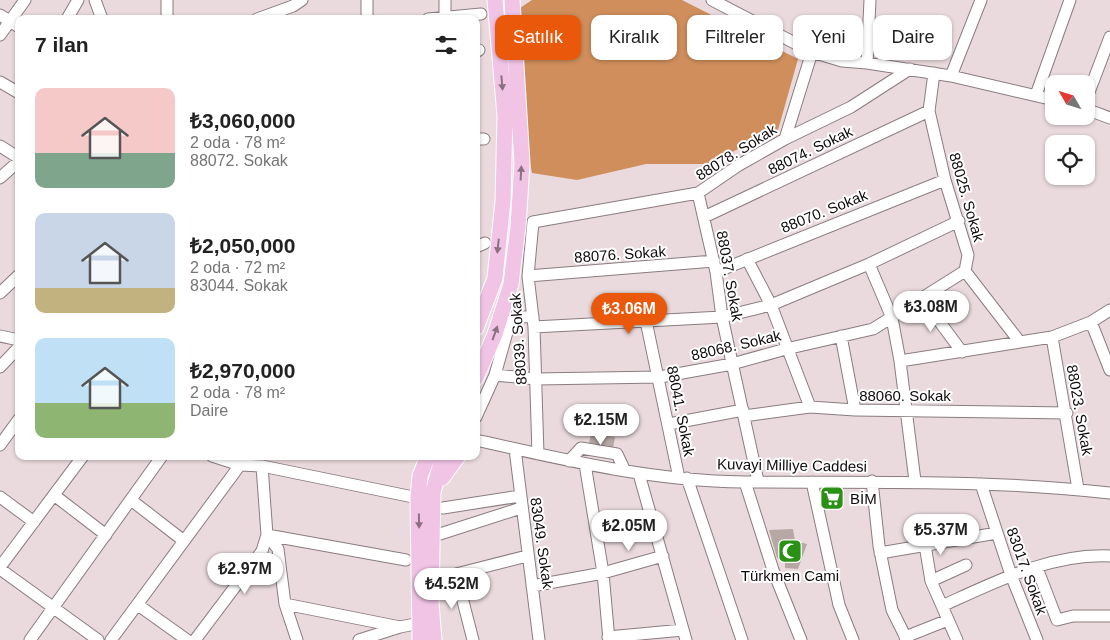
<!DOCTYPE html>
<html lang="tr">
<head>
<meta charset="utf-8">
<style>
  :root { --surface:#fff; --page:#f2f2f2; --text:#222; --muted:#767676; --accent:#ea580c }
  body { margin:0; font-family:Arial,sans-serif; background:var(--page); color:var(--text); height:100vh; display:flex; flex-direction:column; font-size:19px; white-space:nowrap }
  * { box-sizing:border-box; margin:0 }
  p { font-size:16px; color:var(--muted) }
  .icon { flex:none; width:28px; height:28px; fill:none; stroke:currentColor; stroke-width:2; stroke-linecap:round; stroke-linejoin:round }
  .map { position:relative; flex:1; overflow:hidden }
  .sheet { position:absolute; left:15px; top:15px; width:465px; height:445px; display:flex; flex-direction:column; background:var(--surface); border-radius:10px; box-shadow:0 1px 4px #0004 }
  .sheet>* { flex:none }
  .hud { position:absolute; left:495px; top:15px; width:475px; height:45px; display:flex; gap:10px }
  .needle { width:32px; rotate:309deg }
  .controls { position:absolute; left:1045px; top:75px; display:grid; gap:10px }
  .controls a { display:grid; place-items:center; width:50px; height:50px; border-radius:10px; background:var(--surface); box-shadow:0 1px 4px #0004; font-size:25px }
  .price { position:absolute; translate:-50% -42px; padding:0 11px; border-radius:18px; background:#fff; color:#222; font-size:16px; line-height:32px; filter:drop-shadow(0 1px 2px #0008) }
  .price::after { content:''; position:absolute; left:50%; top:30px; width:15px; height:11px; margin-left:-8px; background:inherit; clip-path:polygon(0 0,100% 0,50% 100%) }
  .price.on { background:var(--accent); color:#fff }
  ul { padding:0; list-style:none }
  li { display:flex; align-items:center; gap:15px; height:125px; padding:0 20px }
  li span { display:grid; place-items:center; flex:none; width:140px; height:100px; border-radius:10px; color:#555 }
  li>.icon { margin-inline-start:auto }
  span .icon { width:60px; height:60px; fill:#fffc; stroke-width:1 }
  li b { font-size:21px }
  h2 { display:flex; justify-content:space-between; align-items:center; height:60px; padding:0 20px; font-size:21px }
  .chip { padding:0 18px; border-radius:10px; background:var(--surface); box-shadow:0 1px 4px #0004; font-size:18px; line-height:45px }
  .chip.on { background:var(--accent); color:#fff }
  .map>svg:first-child { display:block }
  .forest { fill:#cf8e5b }
  .building { fill:#b7a8a5 }
  .lines { fill:none; stroke-linecap:round; stroke-linejoin:round }
  .minor-casing { stroke:#8a7c7f; stroke-width:13 }
  .major-casing { stroke:#fff; stroke-width:17 }
  .minor { stroke:#fff; stroke-width:11 }
  .major { stroke:#f1c4e6; stroke-width:15 }
  .oneway { fill:#8b7083 }
  .labels { text-anchor:middle; dominant-baseline:central; stroke-width:4; stroke-linejoin:round; paint-order:stroke }
  .street-label { font-size:15px; fill:#0f0a0b; stroke:#fff }
  .poi-label { font-size:15px; fill:#0f0a0b; stroke:#fff; text-anchor:start }
</style>
</head>
<body>
<div class="map">
<svg width="1110" height="640" viewBox="0 0 1110 640">
  <rect width="100%" height="100%" fill="#eadadd"/>
  <!-- forest -->
  <path class="forest" d="M532 0H682L798 59 778 130 707 164H646L577 180 532 173C521 118 519 63 520 8Z"/>
  <!-- building -->
  <path class="building" d="M591 433 615 437 611 459 587 454Z
    M793 529 795 541 807 544 798 569 785 568V563L777 558 769 530Z"/>
  <g class="lines">
    <!-- minor casing -->
    <g class="minor-casing">
      <path id="minor" d="M95 0 102 19
        M712 0 812 52 842 61 867 63 951 76 1054 100
        M0 15 19 27
        M445 16V0
        M67 19 78 0
        M167 19V0
        M257 19 293 6 302 0
        M367 19V0
        M428 19 481 14
        M0 35 25 0
        M476 52 479 50
        M867 63 870 0
        M934 73 929 111 945 180 968 255 965 271 1019 341
        M951 76 981 0
        M0 82 19 93
        M1036 95 1070 0
        M1086 100 1110 37
        M1086 109 1110 118
        M476 139H484
        M785 139 812 52
        M0 146 19 158
        M0 178 19 161
        M698 193 716 272 722 317 758 481
        M704 217 929 111
        M476 247 485 243
        M747 259 771 305 810 407
        M869 264 892 318 900 361 915 481
        M716 272 945 180
        M528 276 714 261
        M0 293 19 275
        M922 298 962 352
        M646 321 679 478
        M1091 322 1110 370
        M534 327 722 317 771 305 869 264 959 221
        M0 336 19 340
        M841 336 855 410
        M1052 337 1078 489
        M900 361 1052 337 1091 322 1110 310
        M0 367 19 347
        M495 375 536 379 660 377 732 364 786 349 873 329 965 271
        M744 416 810 407 855 410 1067 413
        M476 417 495 375 511 318 533 316
        M669 424 743 410
        M476 440C564 460 653 481 744 482 866 483 988 479 1110 493
        M0 445 19 419
        M515 449 539 640
        M538 454 534 327 528 276 533 222 698 193 739 165 785 139 851 107 910 69
        M212 456 240 465 262 466 418 498
        M569 461 581 448 617 454 625 471
        M585 464 603 573 609 640
        M639 474 686 640
        M687 478 742 640
        M872 481 879 546 892 610 907 640
        M745 482 773 570 801 640
        M812 482 839 605 853 640
        M981 484 1011 575 1037 640
        M54 495 106 535
        M0 497 34 522
        M131 500 184 541
        M443 508 520 496
        M440 534 521 508
        M267 535 406 560
        M267 535 278 549 285 604 297 640
        M925 545 931 581
        M880 553 997 533
        M0 567 83 456
        M1037 568 1057 620 1073 616H1110
        M0 569 98 640
        M532 586 603 573 663 556
        M285 604 400 627
        M138 605 187 640
        M942 606C995 582 1051 553 1110 556
        M608 637 683 630
        M905 637 948 620
        M30 640 162 456
        M111 640 240 465
        M195 640 262 551 267 535 262 466
        M359 640 400 627 420 623
        M473 640 456 574 527 556
        M957 640 931 581 966 565"/>
    </g>
    <!-- major casing -->
    <g class="major-casing">
      <path id="major" d="M476 328 495 278 503 201 505 116 495 0
        M476 378 495 334 511 284 518 227 522 163 512 0
        M442 478 458 456
        M420 640 418 498 420 476 428 456
        M434 640 431 603 433 492 443 456"/>
    </g>
    <!-- minor -->
    <use href="#minor" class="minor"/>
    <!-- major -->
    <use href="#major" class="major"/>
  </g>
  <!-- one-way arrows -->
  <defs><path id="oneway-solid" d="M-6-.8H1V-3.2L6.5 0L1 3.2V.8H-6Z" transform="scale(1.25)"/></defs>
  <g class="oneway">
    <use href="#oneway-solid" transform="translate(502 83) rotate(85)"/>
    <use href="#oneway-solid" transform="translate(521 173) rotate(-87)"/>
    <use href="#oneway-solid" transform="translate(498 246) rotate(96)"/>
    <use href="#oneway-solid" transform="translate(495 333) rotate(-70)"/>
    <use href="#oneway-solid" transform="translate(419 521) rotate(89)"/>
  </g>
  <!-- icons -->
  <defs>
    <g id="supermarket-square" transform="scale(1.25)"><rect x="-9" y="-9" width="18" height="18" rx="4" fill="#2a9114" stroke="#fff"/><path d="M-6-5.5h2.5l.6 2H6L4.5 2H-2.5L-4.4-4H-6ZM-1.5 3.2a1.3 1.3 0 1 0 .1 0ZM3 3.2a1.3 1.3 0 1 0 .1 0Z" fill="#fff"/></g>
    <g id="mosque-square" transform="scale(1.25)"><rect x="-9" y="-9" width="18" height="18" rx="4" fill="#2a9114" stroke="#fff"/><path d="M3.5-4.9A6 6 0 1 0 3.5 4.9A5 5 0 1 1 3.5-4.9Z" fill="#fff"/></g>
  </defs>
  <g fill-rule="evenodd">
    <use href="#supermarket-square" x="832" y="498"/>
    <use href="#mosque-square" x="790" y="551"/>
  </g>
  <g class="labels">
    <!-- street labels -->
    <g class="street-label">
      <text transform="translate(810 150) rotate(-26)">88074. Sokak</text>
      <text transform="translate(736 152) rotate(-32)">88078. Sokak</text>
      <text transform="translate(967 197) rotate(74)">88025. Sokak</text>
      <text transform="translate(824 211) rotate(-22)">88070. Sokak</text>
      <text transform="translate(620 254) rotate(-4)">88076. Sokak</text>
      <text transform="translate(730 276) rotate(80)">88037. Sokak</text>
      <text transform="translate(518 339) rotate(-94)">88039. Sokak</text>
      <text transform="translate(736 345) rotate(-13)">88068. Sokak</text>
      <text x="905" y="395">88060. Sokak</text>
      <text transform="translate(1080 410) rotate(80)">88023. Sokak</text>
      <text transform="translate(681 411) rotate(79)">88041. Sokak</text>
      <text transform="translate(792 465) rotate(1)">Kuvayi Milliye Caddesi</text>
      <text transform="translate(542 543) rotate(82)">83049. Sokak</text>
      <text transform="translate(1027 571) rotate(70)">83017. Sokak</text>
    </g>
    <!-- poi labels -->
    <g class="poi-label">
      <text x="850" y="498">BİM</text>
      <text x="790" y="575" text-anchor="middle">Türkmen Cami</text>
    </g>
  </g>
</svg>
<div class="controls">
<a><svg class="needle" viewBox="-14 -14 28 28"><path d="M0-13l5 13h-10z" fill="#e53935"/><path d="M0 13l5-13h-10z" fill="#767676"/></svg></a>
<a><svg class="icon" aria-label="locate" viewBox="0 0 24 24"><circle cx="12" cy="12" r="6"/><path d="M12 2v4M12 18v4M2 12h4M18 12h4"/></svg></a>
</div>
<b class="price" style="left:931px;top:333px">₺3.08M</b>
<b class="price on" style="left:629px;top:335px">₺3.06M</b>
<b class="price" style="left:601px;top:446px">₺2.15M</b>
<b class="price" style="left:629px;top:552px">₺2.05M</b>
<b class="price" style="left:941px;top:556px">₺5.37M</b>
<b class="price" style="left:245px;top:595px">₺2.97M</b>
<b class="price" style="left:452px;top:610px">₺4.52M</b>
<div class="hud">
<a class="chip on">Satılık</a>
<a class="chip">Kiralık</a>
<a class="chip">Filtreler</a>
<a class="chip">Yeni</a>
<a class="chip">Daire</a>
</div>
<section class="sheet">
<h2>7 ilan<svg class="icon" aria-label="filters" viewBox="0 0 24 24"><path d="M4 7h16M4 17h16"/><circle cx="9" cy="7" r="2"/><circle cx="15" cy="17" r="2"/></svg></h2>
<ul>
<li><span style="background:linear-gradient(#f6c9c9 65%,#7fa58c 0)"><svg class="icon" aria-label="home" viewBox="0 0 24 24"><path d="M3 11l9-7 9 7M6 9v11h12V9"/></svg></span><div><b>₺3,060,000</b><p>2 oda · 78 m²</p><p>88072. Sokak</p></div></li>
<li><span style="background:linear-gradient(#c9d6e8 75%,#c2b280 0)"><svg class="icon" aria-label="home" viewBox="0 0 24 24"><path d="M3 11l9-7 9 7M6 9v11h12V9"/></svg></span><div><b>₺2,050,000</b><p>2 oda · 72 m²</p><p>83044. Sokak</p></div></li>
<li><span style="background:linear-gradient(#bfe0f5 65%,#8fb573 0)"><svg class="icon" aria-label="home" viewBox="0 0 24 24"><path d="M3 11l9-7 9 7M6 9v11h12V9"/></svg></span><div><b>₺2,970,000</b><p>2 oda · 78 m²</p><p>Daire</p></div></li>
</ul>
</section>
</div>
</body>
</html>
